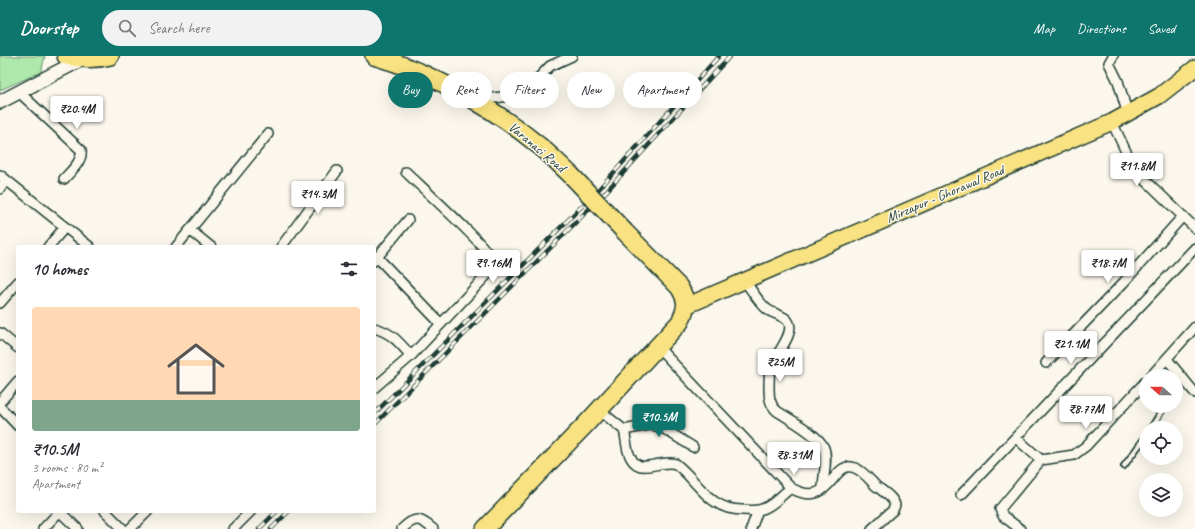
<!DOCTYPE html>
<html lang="en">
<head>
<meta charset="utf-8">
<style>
  :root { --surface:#fff; --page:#f2f2f3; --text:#2b2b33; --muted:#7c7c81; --accent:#0f766e }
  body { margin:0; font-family:Caveat,sans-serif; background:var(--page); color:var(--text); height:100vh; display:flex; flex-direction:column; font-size:15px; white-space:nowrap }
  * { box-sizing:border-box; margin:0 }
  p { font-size:13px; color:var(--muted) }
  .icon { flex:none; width:22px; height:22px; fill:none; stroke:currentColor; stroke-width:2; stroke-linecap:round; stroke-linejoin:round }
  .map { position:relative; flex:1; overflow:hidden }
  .drawer { position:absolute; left:16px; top:189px; width:360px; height:268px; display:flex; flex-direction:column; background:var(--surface); border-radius:4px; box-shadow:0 4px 16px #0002 }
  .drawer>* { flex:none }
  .hud { position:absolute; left:388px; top:16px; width:380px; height:36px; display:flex; gap:8px }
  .needle { width:26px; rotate:291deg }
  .buttons { position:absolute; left:1139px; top:313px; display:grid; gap:8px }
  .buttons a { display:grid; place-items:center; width:44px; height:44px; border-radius:50%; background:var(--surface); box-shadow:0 4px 16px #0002; font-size:20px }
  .price { position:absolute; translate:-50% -34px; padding:0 9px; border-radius:4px; background:#fff; color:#222; font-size:13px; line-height:26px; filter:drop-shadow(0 1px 2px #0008) }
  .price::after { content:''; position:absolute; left:50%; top:24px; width:12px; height:9px; margin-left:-6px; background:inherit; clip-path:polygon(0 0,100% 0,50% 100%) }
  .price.current { background:var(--accent); color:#fff }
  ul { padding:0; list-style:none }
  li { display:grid; align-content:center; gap:8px; height:212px; padding:0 16px }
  li span { display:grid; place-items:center; height:124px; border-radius:4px; color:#555 }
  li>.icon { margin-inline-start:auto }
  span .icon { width:72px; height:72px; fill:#fffc; stroke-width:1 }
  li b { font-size:17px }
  h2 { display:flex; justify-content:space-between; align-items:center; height:48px; padding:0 16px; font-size:17px }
  .pill { padding:0 14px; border-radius:18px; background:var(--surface); box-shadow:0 4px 16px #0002; font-size:14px; line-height:36px }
  .pill.current { background:var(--accent); color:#fff }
  header { display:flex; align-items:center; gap:24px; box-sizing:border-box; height:56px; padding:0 20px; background:var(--accent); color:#fff }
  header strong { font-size:19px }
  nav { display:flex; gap:22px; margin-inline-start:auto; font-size:14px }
  .search { width:280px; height:36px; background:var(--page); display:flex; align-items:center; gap:10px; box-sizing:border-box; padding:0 14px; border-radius:22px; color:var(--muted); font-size:15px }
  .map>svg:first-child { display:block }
  .green { fill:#afe8ac; stroke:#679270 }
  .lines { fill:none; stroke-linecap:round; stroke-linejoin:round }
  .lane-casing { stroke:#1f3d34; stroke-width:8 }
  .street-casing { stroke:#1f3d34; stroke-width:12 }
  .secondary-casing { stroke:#1f3d34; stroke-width:16 }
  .primary-casing { stroke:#1f3d34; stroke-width:18 }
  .highway-casing { stroke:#1f3d34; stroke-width:20 }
  .lane { stroke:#fbf7ec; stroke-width:4.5 }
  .street { stroke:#fbf7ec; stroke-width:9 }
  .secondary { stroke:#fbf7ec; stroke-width:13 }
  .primary { stroke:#f8e281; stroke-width:15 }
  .highway { stroke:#f8e281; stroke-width:17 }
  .rail-casing { stroke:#1f3d34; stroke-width:4.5 }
  .rail { stroke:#fbf7ec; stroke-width:3; stroke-dasharray:9; stroke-linecap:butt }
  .highway-bridge-casing { stroke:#1f3d34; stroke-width:20; stroke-linecap:butt }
  .highway-bridge { stroke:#f8e281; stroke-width:17 }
  .labels { text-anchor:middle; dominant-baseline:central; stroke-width:3; stroke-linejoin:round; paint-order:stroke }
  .street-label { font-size:14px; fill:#1f3d34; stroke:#fbf7ec }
</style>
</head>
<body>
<header>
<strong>Doorstep</strong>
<div class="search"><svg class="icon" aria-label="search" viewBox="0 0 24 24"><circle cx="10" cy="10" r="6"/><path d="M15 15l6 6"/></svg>Search here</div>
<nav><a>Map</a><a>Directions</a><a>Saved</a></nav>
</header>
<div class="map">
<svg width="1195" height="473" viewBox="0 0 1195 473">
  <rect width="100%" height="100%" fill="#fbf7ec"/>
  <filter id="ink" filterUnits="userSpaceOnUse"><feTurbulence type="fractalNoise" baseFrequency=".025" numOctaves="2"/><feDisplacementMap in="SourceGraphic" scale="8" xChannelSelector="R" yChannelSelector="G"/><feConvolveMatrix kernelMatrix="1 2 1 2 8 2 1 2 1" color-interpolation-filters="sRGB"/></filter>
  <g filter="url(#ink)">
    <!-- green -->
    <path class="green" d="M0 0H45L41 16 0 34Z"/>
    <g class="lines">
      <!-- lane casing -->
      <g class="lane-casing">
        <path id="lane" d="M1176 332 1182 322
          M1151 372 1165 350
          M1124 410 1146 380"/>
      </g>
      <!-- street casing -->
      <g class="street-casing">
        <path id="street" d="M1113 0 1109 7 1118 25 1125 49 1129 57
          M20 37 81 94C83 105 71 115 64 123
          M477 44 518 39 531 30 550 10 572 0
          M1112 66 1129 102 1138 117 1195 172
          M0 119 90 191
          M0 133 6 124
          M190 174 211 191
          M48 191 65 171
          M176 191 268 78
          M281 191 337 115
          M377 201 441 268
          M374 205 408 164
          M745 225C752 235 759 247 768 254 774 258 786 260 789 267 794 279 775 299 771 311 769 317 769 324 769 330 769 340 769 348 777 355 789 363 819 379 824 392 828 403 823 421 823 433
          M0 247 18 226
          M374 272C391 276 400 287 411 300
          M0 277 18 292
          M657 290 791 432C832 455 832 402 855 412 863 415 870 424 876 430 882 435 893 441 895 449L893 454 872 473
          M1167 303 1195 337
          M1046 307 1124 226 1183 160
          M1151 320 1195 271
          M374 332 411 300 484 222C488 218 493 212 493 206 492 194 419 129 406 116
          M0 346 18 325
          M0 351 18 370
          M599 354 624 374C626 381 626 388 628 395 637 424 658 402 676 408 699 426 709 454 742 454 747 454 753 455 758 454 770 453 781 439 791 432
          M624 374 649 369 661 371 693 391
          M1016 382 1041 404 1074 399 1086 390 1146 325
          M961 439 1195 192
          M59 455 78 473
          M105 455 123 473
          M43 473 60 455
          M130 473 148 455
          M233 473 251 455
          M402 473C415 460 420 462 433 473
          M751 473 758 454
          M1020 473 1003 460 1000 453 1041 404"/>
      </g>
      <!-- secondary casing -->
      <g class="secondary-casing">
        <path id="secondary" d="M0 46 82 3"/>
      </g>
      <!-- primary casing -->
      <g class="primary-casing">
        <path id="primary" d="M686 250 1112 66 1159 40 1195 12"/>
      </g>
      <!-- highway casing -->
      <g class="highway-casing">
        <path id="highway" d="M66 0C81 3 95 4 110 0
          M374 0C431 16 492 51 537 88 549 97 560 109 571 119
          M485 473 587 367 680 266C687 251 688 245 679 231L625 176"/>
      </g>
      <!-- lane -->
      <use href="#lane" class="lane"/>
      <!-- street -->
      <use href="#street" class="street"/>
      <!-- secondary -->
      <use href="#secondary" class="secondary"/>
      <!-- primary -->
      <use href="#primary" class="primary"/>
      <!-- highway -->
      <use href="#highway" class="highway"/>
      <!-- rail casing -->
      <g class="rail-casing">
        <path id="rail" d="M374 358 598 134 719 0
          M374 369 602 140 730 0
          M259 473 277 455
          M271 473 289 455"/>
      </g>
      <!-- rail -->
      <use href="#rail" class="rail"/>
      <!-- highway-bridge casing -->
      <g class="highway-bridge-casing">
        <path id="highway-bridge" d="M571 119 625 176"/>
      </g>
      <!-- highway-bridge -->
      <use href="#highway-bridge" class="highway-bridge"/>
    </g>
  </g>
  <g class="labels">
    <!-- street labels -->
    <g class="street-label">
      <text transform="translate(537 91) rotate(40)">Varanasi Road</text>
      <text transform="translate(945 138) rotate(-23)">Mirzapur - Ghorawal Road</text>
    </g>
  </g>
</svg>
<div class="buttons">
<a><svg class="needle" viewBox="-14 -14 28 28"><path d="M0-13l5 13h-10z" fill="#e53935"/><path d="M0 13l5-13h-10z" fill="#7c7c81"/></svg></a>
<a><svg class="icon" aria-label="locate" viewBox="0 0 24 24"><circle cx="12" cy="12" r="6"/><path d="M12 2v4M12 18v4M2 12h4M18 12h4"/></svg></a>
<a><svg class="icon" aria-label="layers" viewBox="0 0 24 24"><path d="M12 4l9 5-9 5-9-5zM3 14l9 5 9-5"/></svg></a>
</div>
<b class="price" style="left:77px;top:74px">₹20.4M</b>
<b class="price" style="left:1137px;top:131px">₹11.8M</b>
<b class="price" style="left:318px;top:159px">₹14.3M</b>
<b class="price" style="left:493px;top:228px">₹9.16M</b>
<b class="price" style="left:1108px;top:228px">₹18.7M</b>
<b class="price" style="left:1071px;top:309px">₹21.1M</b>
<b class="price" style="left:780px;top:327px">₹25M</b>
<b class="price" style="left:1086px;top:374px">₹8.77M</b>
<b class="price current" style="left:659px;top:382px">₹10.5M</b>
<b class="price" style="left:794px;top:420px">₹8.31M</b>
<div class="hud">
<a class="pill current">Buy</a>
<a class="pill">Rent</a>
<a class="pill">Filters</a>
<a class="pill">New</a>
<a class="pill">Apartment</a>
</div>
<section class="drawer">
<h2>10 homes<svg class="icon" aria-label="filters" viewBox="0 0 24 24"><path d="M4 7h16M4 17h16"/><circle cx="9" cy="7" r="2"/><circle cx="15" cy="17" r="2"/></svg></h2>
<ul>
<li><span style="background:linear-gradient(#ffd9b3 75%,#7fa58c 0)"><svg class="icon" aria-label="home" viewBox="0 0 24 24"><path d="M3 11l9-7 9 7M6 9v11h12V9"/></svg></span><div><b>₹10.5M</b><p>3 rooms · 80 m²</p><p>Apartment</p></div></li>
</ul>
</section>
</div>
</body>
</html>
